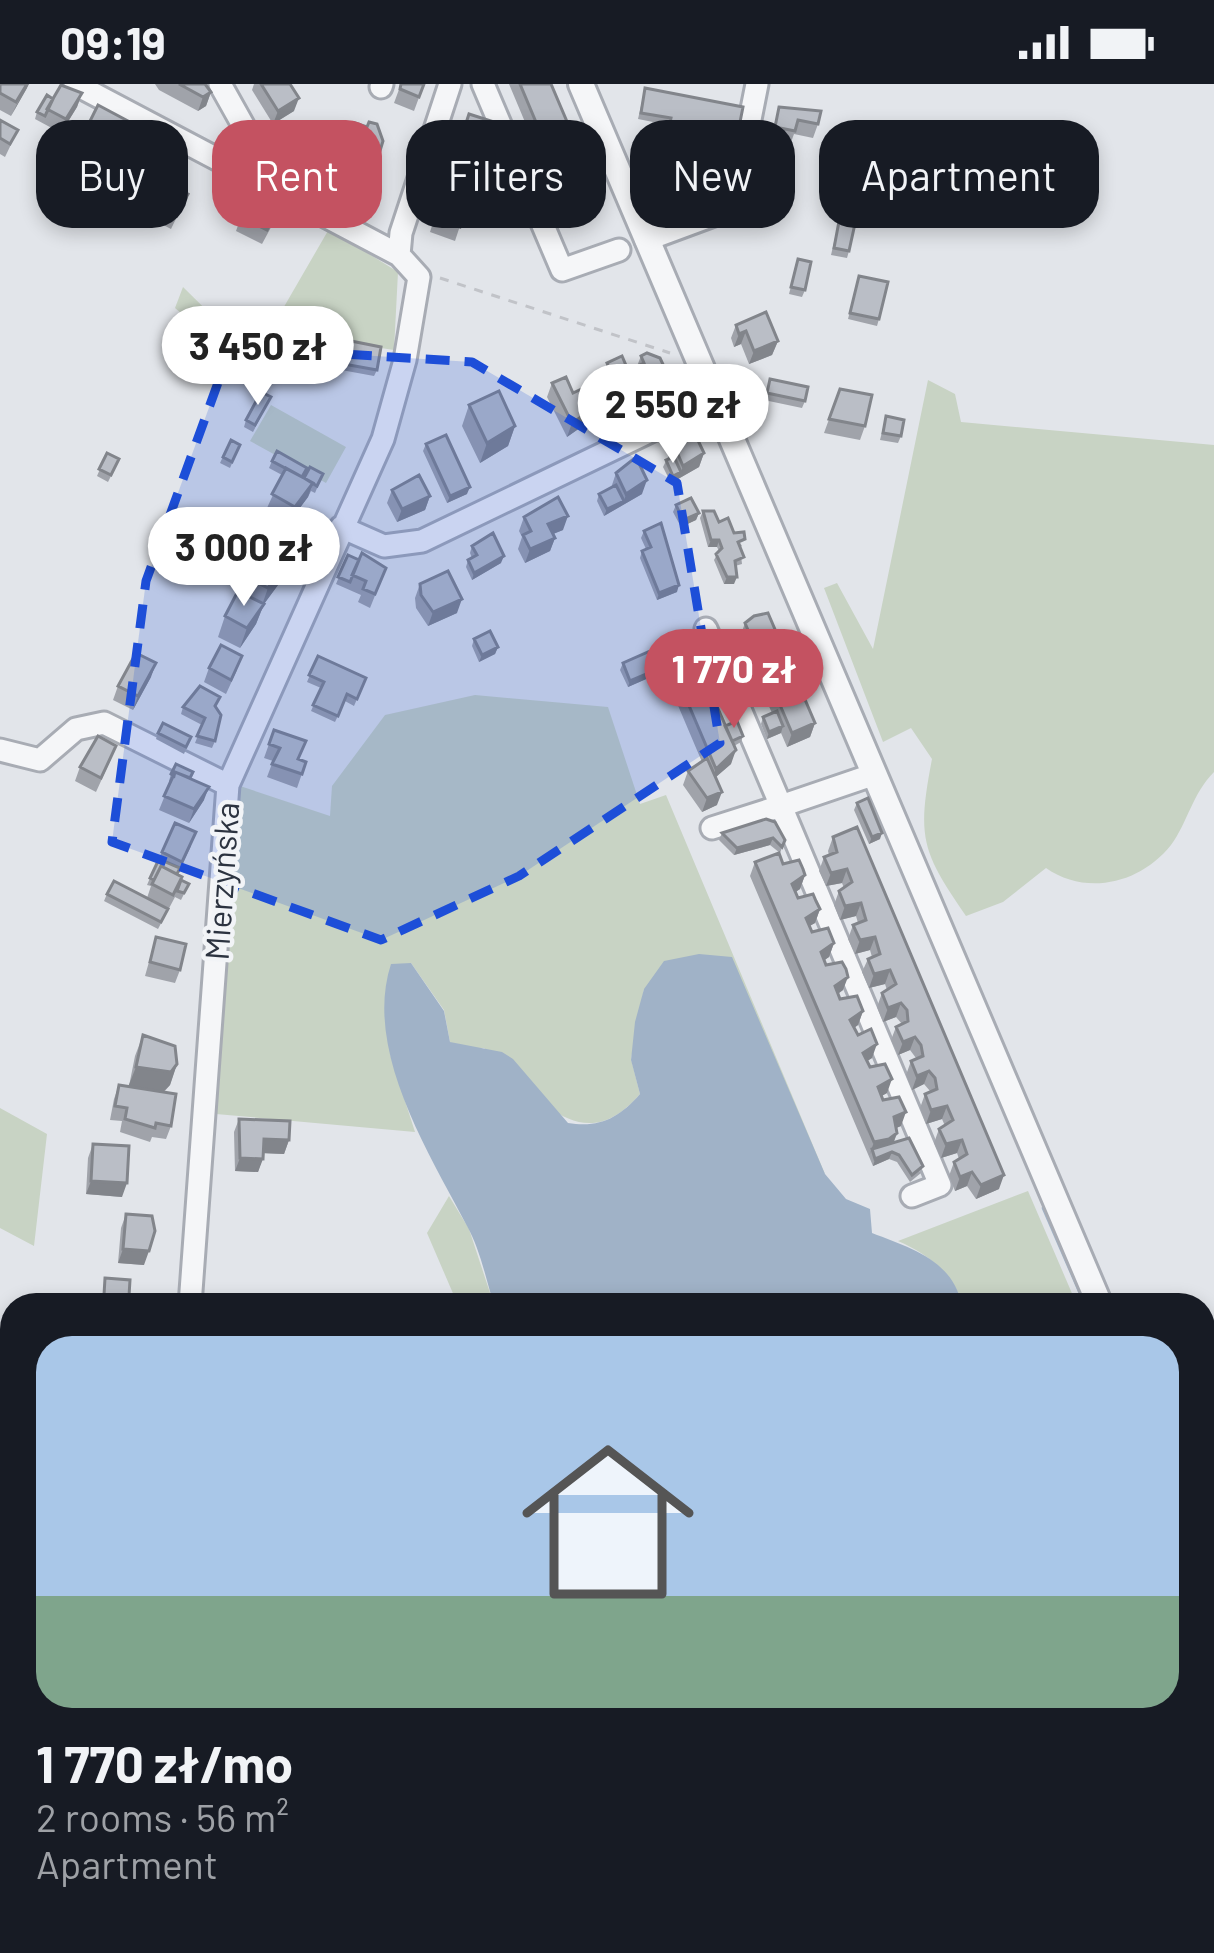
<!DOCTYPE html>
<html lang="en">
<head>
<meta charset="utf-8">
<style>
  :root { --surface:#171b24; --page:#242831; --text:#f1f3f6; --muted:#9ea1a6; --accent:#c45261 }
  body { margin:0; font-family:Barlow,sans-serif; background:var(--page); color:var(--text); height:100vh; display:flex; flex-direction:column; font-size:45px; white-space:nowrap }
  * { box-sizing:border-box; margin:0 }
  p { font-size:39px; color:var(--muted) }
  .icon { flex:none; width:66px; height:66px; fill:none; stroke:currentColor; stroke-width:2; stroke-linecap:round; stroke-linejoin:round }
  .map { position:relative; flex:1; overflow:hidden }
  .side { position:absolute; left:0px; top:1209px; width:1215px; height:660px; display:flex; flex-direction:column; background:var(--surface); border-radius:36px 36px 0 0; box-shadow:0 6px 18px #0003 }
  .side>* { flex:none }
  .top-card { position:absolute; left:36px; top:36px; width:1143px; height:108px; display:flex; gap:24px }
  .price { position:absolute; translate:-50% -102px; padding:0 27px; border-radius:42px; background:#fff; color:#222; font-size:39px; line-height:78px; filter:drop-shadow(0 3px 6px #0008) }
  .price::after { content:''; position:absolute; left:50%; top:72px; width:36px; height:27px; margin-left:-18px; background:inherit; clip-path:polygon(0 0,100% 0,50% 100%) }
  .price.on { background:var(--accent); color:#fff }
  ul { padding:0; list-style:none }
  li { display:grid; align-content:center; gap:24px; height:636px; padding:0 36px }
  li span { display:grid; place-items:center; height:372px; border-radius:36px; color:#555 }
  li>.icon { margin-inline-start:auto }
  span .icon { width:216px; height:216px; fill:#fffc; stroke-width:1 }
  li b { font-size:51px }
  .tag { padding:0 42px; border-radius:36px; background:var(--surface); box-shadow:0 6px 18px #0003; font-size:42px; line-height:108px }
  .tag.on { background:var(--accent); color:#fff }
  .status { display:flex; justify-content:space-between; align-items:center; height:84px; padding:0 60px; background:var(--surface); direction:ltr }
  .status svg { height:33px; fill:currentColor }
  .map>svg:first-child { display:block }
  .green { fill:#c8d3c4 }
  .water { fill:#a0b2c7 }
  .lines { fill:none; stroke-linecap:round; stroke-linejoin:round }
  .stream { stroke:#a0b2c7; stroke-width:4.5 }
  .service-casing { stroke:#a8acb4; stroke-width:16 }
  .minor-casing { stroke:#a8acb4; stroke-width:27 }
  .tertiary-casing { stroke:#a8acb4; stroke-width:30 }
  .path { stroke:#c1c3c8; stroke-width:3; stroke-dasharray:9 9; stroke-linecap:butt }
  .service { stroke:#f5f6f8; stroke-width:10 }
  .minor { stroke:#f5f6f8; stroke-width:21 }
  .tertiary { stroke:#f5f6f8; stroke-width:24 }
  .wall { fill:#a0a3aa }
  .shaded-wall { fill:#82858b }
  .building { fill:#babec6; stroke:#82858b; stroke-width:3 }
  .marked { fill:#1d4ed8; fill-opacity:0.2; stroke:#1d4ed8; stroke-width:9; stroke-dasharray:24 15; stroke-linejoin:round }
  .labels { text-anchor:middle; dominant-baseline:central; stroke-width:9; stroke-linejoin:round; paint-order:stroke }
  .street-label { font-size:33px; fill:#2c3340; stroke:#f2f4f7 }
</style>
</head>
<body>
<div class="status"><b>09:19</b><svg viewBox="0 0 49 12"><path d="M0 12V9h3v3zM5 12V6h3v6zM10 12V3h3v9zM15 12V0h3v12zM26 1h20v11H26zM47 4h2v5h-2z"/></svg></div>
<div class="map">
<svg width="1214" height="1869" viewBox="0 0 1214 1869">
  <rect width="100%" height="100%" fill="#e2e5ea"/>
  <!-- green -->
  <path class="green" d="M329 145 398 188 394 266 270 247Z
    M183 203 255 274 264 300 175 224Z
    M928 296 955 310 961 338 1214 361V688C1192 710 1188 738 1171 761 1140 800 1086 812 1046 784L1003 818 966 832C921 767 917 753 932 675L911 644 883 658 824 504 837 499 873 565Z
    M271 321 346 363 326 399 250 357Z
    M475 611 608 623 640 720 666 711 825 1090 644 905 631 975 640 1010C580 1080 534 1007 484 964H459L450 958 444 926 411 879 390 970 415 1048 216 1030 240 702 330 732 332 702 385 631Z
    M0 1024 47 1050 34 1162 0 1144Z
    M1028 1107 1077 1221H962C956 1191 926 1169 898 1157Z
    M449 1112 469 1145 494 1221H458L427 1149Z
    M1205 1522 1214 1543V1869H218L221 1857H1203Z"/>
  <!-- water -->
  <path class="water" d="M699 870 732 873 825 1090 846 1115 870 1125 872 1149C910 1164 952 1175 962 1221H494C486 1195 480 1165 467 1142 429 1069 363 966 391 880L411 879 444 927 450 958 502 968 513 975 568 1039C600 1044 619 1034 640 1010L631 976 635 938 644 905 664 877Z"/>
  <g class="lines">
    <!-- stream -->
    <path class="stream" d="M1044 1124 1086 1221
      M1203 1495 1214 1521"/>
    <!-- service casing -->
    <g class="service-casing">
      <path id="service" d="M469 1857 510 1869"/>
    </g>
    <!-- minor casing -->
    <g class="minor-casing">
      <path id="minor" d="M75 0 399 171 419 193 405 276 383 355 228 701 190 1221
        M220 0 253 59 244 91
        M483 0 562 186 619 166
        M381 3 382 0
        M646 156 719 129 734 116 757 0
        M399 171 401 149 450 0
        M341 443 384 462 422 457 717 315
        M706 545 781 722 875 690
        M0 666 40 676 76 645 104 639 228 701
        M712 744 781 722 940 1101 912 1112
        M0 1525 12 1529
        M35 1869 38 1857"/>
    </g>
    <!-- tertiary casing -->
    <g class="tertiary-casing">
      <path id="tertiary" d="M581 0 1100 1221
        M1203 1463 1214 1489"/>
    </g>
    <!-- path -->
    <path class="path" d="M440 194 670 269
      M1204 1509 1214 1534"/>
    <!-- service -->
    <use href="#service" class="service"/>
    <!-- minor -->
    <use href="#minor" class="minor"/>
    <!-- tertiary -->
    <use href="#tertiary" class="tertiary"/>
  </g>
  <!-- wall -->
  <path class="wall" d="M0 0 27 4 11 32 0 26Z
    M155 0H205L211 8 206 22 198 27 159 6Z
    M254 0H290L294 27 273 40 252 6Z
    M401 0H424L414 27 394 19Z
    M509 0H551L594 126 567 138Z
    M645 4 738 48 736 54 704 48 695 91 670 86 675 59 674 52 666 50 668 41 638 35Z
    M82 9 77 23 61 49 35 35 37 28 53 15Z
    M779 23 818 40 813 54 794 50 790 61 770 57Z
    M468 30 494 38 455 157 430 148Z
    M0 36 18 46 5 73 0 70Z
    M128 37 112 68 84 52 89 39Z
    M355 39 383 57 372 89 367 88 355 96 342 80Z
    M188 110 171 145 150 134 155 120Z
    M840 132 849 167 847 174 831 171Z
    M241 133 276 134 262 160 236 147Z
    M798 175 805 206 802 213 789 210Z
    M859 192 879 235 877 242 848 235Z
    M736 241 778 257 772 271 749 280 741 260 734 263 731 254Z
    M331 253 377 286 374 292 325 283Z
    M641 272 662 303 653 307 651 314 618 329 602 293 607 279 628 286 637 282Z
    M770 295 805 317 802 324 764 316Z
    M552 299 599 321 594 334 567 353 547 313Z
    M840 305 865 342 860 356 824 349Z
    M271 313 253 348 244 343 246 336Z
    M469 321 515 342 508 362 480 379 462 342Z
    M886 332 901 352 898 359 880 356Z
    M231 356 240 361 230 384 220 379Z
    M426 360 467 410 447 419 423 367Z
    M674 361 704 369 699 383 671 399 663 383Z
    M107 369 116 382 108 398 97 392Z
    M272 377 303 394 320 397 315 409 311 407 308 413 290 437 267 424 282 391 269 384Z
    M616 389 642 410 604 432 597 417 599 410 611 404Z
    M392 406 430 412 425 426 397 438 387 419Z
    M676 421 699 429 696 436 681 443 673 428Z
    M703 427 734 449 742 462 740 463 742 480 735 482 734 500H724L714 476 719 467 717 463H708L700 434Z
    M524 433 563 446 553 450 555 454 550 467 525 479 518 465 522 453 519 447Z
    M304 446 299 459 284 479 278 501 264 520 256 540 240 564 218 553 225 532 240 508 265 455Z
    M644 447 677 508 657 516 640 474 642 467 646 465 641 454Z
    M223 450 241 453 235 464 241 467 226 499 198 484 203 470 231 463 220 457Z
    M472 462 501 479 472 496 466 483 468 476 472 474 470 469Z
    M348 471 386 484 370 524 358 518 361 511 336 500Z
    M420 500 457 529 428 542 416 524 415 514Z
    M745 539 815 639 810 653 787 663 781 649 767 655 761 640 763 633 772 629 766 616 753 621 746 606 749 599 758 596 752 582 738 588 732 573 735 566 744 562 740 553Z
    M474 555 498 563 495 570 479 578 472 562Z
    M318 572 366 594 354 622 345 617 335 638 311 627 321 604 307 598Z
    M623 579 656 586 653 592 628 603 620 586Z
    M209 584 237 586 226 610 204 598Z
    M676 591 707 600 725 610 723 616 716 620 725 642 743 652 741 658 734 662 731 680 716 693 717 721 702 728 683 701 688 687 702 678 671 605Z
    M151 593 133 626 113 616 118 602Z
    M216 620 215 657 212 664 195 659 202 641 181 630 183 623Z
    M274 646 299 676 306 678 297 704 267 693 273 677 264 674Z
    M158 649 191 653 184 670 156 655Z
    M111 675 96 708 75 697 80 683Z
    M171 690 190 694 204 716 189 739 159 726 170 699 169 697Z
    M857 719 880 755 869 760 854 726Z
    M175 739 191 762 178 790 181 796 189 800 181 816 175 813 158 845 104 817 107 810 147 814 151 802 147 801 150 794Z
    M722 749 785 756 780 769 770 761 734 771 719 756Z
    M833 753 999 1105 976 1115 967 1102 955 1107 949 1092 954 1078 959 1075 957 1069 941 1074 934 1059 939 1045 945 1042 942 1035 926 1040 920 1024 925 1010 930 1007 924 1000 912 1006 906 991 911 977 916 974 910 966 898 971 891 956 896 943 902 940 896 933 883 938 877 923 882 909 887 906 885 900 869 904 862 888 868 875 872 873 870 866 855 870 848 855 853 841 858 839 856 832 840 836 834 821 839 807 844 804 842 799 826 802 819 787 824 773 829 771 828 767Z
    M755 778 783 780 805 791 800 805 795 808 798 814 820 825 815 839 809 842 812 848 834 859 829 873 824 876 843 906 838 910 840 915 863 927 858 941 854 944 872 974 867 977 887 1009 881 1012 901 1042 896 1044 897 1049 894 1058 921 1089 910 1098 897 1078 889 1075 873 1082 750 792Z
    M156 853 180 886 175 899 145 892Z
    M143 951 177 980 170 1001 164 1008 171 1042 166 1055 152 1053 150 1058 120 1048 122 1037 110 1036 114 1015 119 1001 129 1002 135 972Z
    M239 1035 289 1056 284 1070 264 1069 258 1088 235 1087 234 1048Z
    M93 1060 122 1113 86 1110 88 1074Z
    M126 1130 144 1181 118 1179 121 1144Z
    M12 1741V1805L0 1799V1752Z"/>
  <!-- shaded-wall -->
  <path class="shaded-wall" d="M27 0H29L27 4 11 32Z
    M211 8 206 22 198 27 203 13Z
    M82 9 77 23 61 49 66 35Z
    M299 14 294 27 273 40 278 27Z
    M599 113 594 126 567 138 572 124Z
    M746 247 741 260 734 263 739 250Z
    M778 257 772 271 749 280 754 267Z
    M667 289 662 303 653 307 651 314 618 329 623 315 654 295Z
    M599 321 594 334 567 353 572 339Z
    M515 342 508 362 480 379 487 359Z
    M704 369 699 383 671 399 673 392 681 388 683 382Z
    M647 396 642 410 604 432 607 425 624 417 626 410Z
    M313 399 308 413 290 437 295 423Z
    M470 403 467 410 447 419 450 412Z
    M430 412 425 426 397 438 402 425Z
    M699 429 696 436 681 443 683 436Z
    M568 432 563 446 543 454 548 440Z
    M304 446 299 459 282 481 287 467Z
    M555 454 550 467 525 479 530 465Z
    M711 456H719L717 463H708Z
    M504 472 501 479 472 496 474 489Z
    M286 480 278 501 264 520 256 540 240 564 247 544 261 524 268 504Z
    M727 493H737L734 500H724Z
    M679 501 677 508 657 516 659 509Z
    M462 515 457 529 428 542 433 528Z
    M498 563 495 570 479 578 482 571Z
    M754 575 752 582 738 588 741 581Z
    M156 579 151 593 133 626 138 612Z
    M656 586 653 592 628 603 630 597Z
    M769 609 766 616 753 621 755 614Z
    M815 639 810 653 787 663 792 649Z
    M783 642 781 649 767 655 769 648Z
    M736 666 731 680 710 698 716 685Z
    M209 703 204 716 189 739 194 725Z
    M722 708 717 721 702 728 707 714Z
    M882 749 880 755 869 760 872 753Z
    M773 754 770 761 734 771 737 764Z
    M847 785 842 799 826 802 831 789Z
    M805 791 800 805 787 814 792 800Z
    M861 819 856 832 840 836 845 822Z
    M820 825 815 839 801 847 806 834Z
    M875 853 870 866 855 870 860 856Z
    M834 859 829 873 816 882 821 868Z
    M890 886 885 900 869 904 874 890Z
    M848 893 843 906 830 915 835 902Z
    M901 919 896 933 883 938 888 924Z
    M863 927 858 941 845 950 850 936Z
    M915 953 910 966 898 971 903 958Z
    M877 960 872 974 858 983 863 969Z
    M177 980 170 1001 163 1008 128 1003 136 983Z
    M929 987 924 1000 912 1006 917 992Z
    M892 995 887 1009 873 1017 878 1003Z
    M947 1022 942 1035 926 1040 931 1026Z
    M906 1028 901 1042 889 1047 894 1033Z
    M897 1049 892 1062 872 1065 869 1072 874 1058Z
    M264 1055 289 1056 284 1070 259 1069Z
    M962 1056 957 1069 941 1074 946 1060Z
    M892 1068 889 1075 873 1082 875 1075Z
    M240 1074 263 1075 258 1088 235 1087Z
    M972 1088 967 1102 955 1107 960 1093Z
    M1004 1091 999 1105 976 1115 981 1101Z
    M91 1097 127 1099 122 1113 86 1110Z
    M123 1165 149 1167 144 1181 118 1179Z
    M104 1211 129 1212 126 1219 101 1217Z
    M5 1491H12V1499L3 1498Z
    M12 1629V1638L0 1651 3 1639Z"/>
  <!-- building -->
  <path class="building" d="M0 0H27L16 18 0 9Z
    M179 0H205L211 8 203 13Z
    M261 0H290L299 14 278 27Z
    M401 0H424L419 13 400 5Z
    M520 0H551L599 113 572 124Z
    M61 1 82 9 66 35 47 25Z
    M645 4 743 23 738 48 706 41 697 84 673 79 678 52 677 45 669 43 671 34 641 29Z
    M47 11 53 15 45 32 37 28Z
    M98 21 128 37 117 54 89 39Z
    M779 23 821 27 818 40 798 36 795 47 775 43Z
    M469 30 494 38 460 143 435 135Z
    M0 36 18 46 10 60 0 54Z
    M369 38 377 40 383 57 375 83 369 81 358 90 344 73 355 39 367 43Z
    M167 98 188 110 176 132 155 120Z
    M255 106 281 120 267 146 241 133Z
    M840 132 856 135 849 167 834 164Z
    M798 175 811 178 805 206 791 203Z
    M859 192 888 198 879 235 850 229Z
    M766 228 778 257 754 267 746 247 739 250 736 241Z
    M331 253 381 263 377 286 327 277Z
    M647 269 660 274 667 289 654 295 656 300 623 315 607 279 622 272 628 286 644 279 641 272Z
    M566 293 573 309 590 301 599 321 572 339 552 299Z
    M770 295 808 303 805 317 767 309Z
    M840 305 872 311 865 342 829 335Z
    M499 307 515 342 487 359 469 321Z
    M261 308 271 313 255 341 246 336Z
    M886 332 904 336 901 352 883 349Z
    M693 346 704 369 683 382 674 361Z
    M446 351 470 403 450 412 426 360Z
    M231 356 240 361 232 378 223 373Z
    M277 367 307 384 302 393 272 377Z
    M107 369 119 375 111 391 99 385Z
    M636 373 647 396 626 410 616 389Z
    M674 373 681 388 673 392 666 376Z
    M310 383 323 390 317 402 304 394Z
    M286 384 313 399 295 423 272 410Z
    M419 391 430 412 402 425 392 406Z
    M616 401 624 417 607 425 599 410Z
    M558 413 568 432 548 440 555 454 530 465 523 451 531 447 524 433Z
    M691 414 699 429 683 436 676 421Z
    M703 427H714L719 438 728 434 734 449 744 448 745 455 738 458 744 473 735 477 737 493H727L716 470 722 464 719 456H711Z
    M282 434 304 446 287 467 265 455Z
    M229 438 244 446 237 458 223 450Z
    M661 439 679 501 659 509 642 467 651 463 644 447Z
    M493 449 504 472 474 489 468 476 477 471 472 462Z
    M211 455 241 467 231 485 203 470Z
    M259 468 286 480 268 504 245 492Z
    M362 469 386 484 375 510 363 505 366 497 352 491Z
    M348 471 359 476 350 498 338 493Z
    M448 487 462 515 433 528 421 511 420 500Z
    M238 507 264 520 247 544 225 532Z
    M768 529 815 639 792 649 745 539 754 532Z
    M490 547 498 563 482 571 474 555Z
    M748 560 754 575 741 581 735 566Z
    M221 561 242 572 231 596 209 584Z
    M648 568 656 586 630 597 623 579Z
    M136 569 156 579 138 612 118 602Z
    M318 572 366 594 357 615 347 610 338 632 313 621 324 598 309 591Z
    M699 581 736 666 716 685 676 591Z
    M763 594 769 609 755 614 749 599Z
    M719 595 725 610 714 615 707 600Z
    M200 602 220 613 215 622 221 631 215 657 197 652 205 634 183 623Z
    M777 627 783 642 769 648 763 633Z
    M737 637 743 652 732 657 725 642Z
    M163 639 191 653 186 663 158 649Z
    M274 646 306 657 298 675 306 678 302 690 272 680 280 664 269 660Z
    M98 652 116 662 101 694 80 683Z
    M707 674 722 708 707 714 688 687Z
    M176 680 193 688 190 694 175 688 174 692 171 690Z
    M175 688 209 703 194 725 164 712Z
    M868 714 882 749 872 753 857 719Z
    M766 735 775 738 785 756 782 763 773 754 737 764 722 749Z
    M175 739 196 748 182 778 162 768Z
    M857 743 1004 1091 981 1101 972 1088 960 1093 954 1078 967 1070 962 1056 946 1060 939 1045 953 1036 947 1022 931 1026 925 1010 937 1005 935 994 929 987 917 992 911 977 923 972 921 961 915 953 903 958 896 943 908 937 907 926 901 919 888 924 882 909 896 900 890 886 874 890 868 875 880 870 875 853 860 856 853 841 866 836 861 819 845 822 839 807 852 798 847 785 831 789 824 773 837 768 833 753Z
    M779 769 783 780 799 776 803 785 805 791 792 800 798 814 813 810 816 817 820 825 806 834 812 848 828 844 834 859 821 868 826 881 842 878 846 885 848 893 835 902 840 915 857 912 863 927 850 936 858 951 871 945 877 960 863 969 870 983 885 980 892 995 878 1003 883 1016 899 1013 906 1028 894 1033 897 1049 889 1055 874 1058 755 778Z
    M159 775 180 784 177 790 161 782 154 796 150 794Z
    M161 782 182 793 173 811 152 800Z
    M181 796 189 800 184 809 177 807Z
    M114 797 168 825 161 838 107 810Z
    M156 853 186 860 180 886 150 878Z
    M143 951 175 962 177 980 171 988 136 983Z
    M119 1001 176 1010 171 1042 156 1039 155 1044 125 1035 127 1024 115 1022Z
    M239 1035 290 1037 289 1056 264 1055 263 1075 240 1074Z
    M909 1054 923 1082 912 1091 899 1071 892 1068 875 1075 872 1065Z
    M93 1060 129 1062 127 1099 91 1097Z
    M126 1130 152 1132 155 1147 149 1167 123 1165Z
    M105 1194 130 1196 129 1212 104 1211Z
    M12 1472V1491H5Z
    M0 1611 12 1618V1629L3 1639 0 1638Z
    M9 1739 12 1741V1789L0 1782V1752Z"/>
  <!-- marked area -->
  <path class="marked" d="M231 263 472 278 677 399 720 659 519 792 381 856 112 758 146 497Z"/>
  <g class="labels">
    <!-- street labels -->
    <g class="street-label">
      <text transform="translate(221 797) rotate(-86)">Mierzyńska</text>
    </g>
  </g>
</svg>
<b class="price" style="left:258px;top:324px">3 450 zł</b>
<b class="price" style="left:673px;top:382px">2 550 zł</b>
<b class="price" style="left:244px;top:525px">3 000 zł</b>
<b class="price on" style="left:734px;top:647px">1 770 zł</b>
<div class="top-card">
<a class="tag">Buy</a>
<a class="tag on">Rent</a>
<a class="tag">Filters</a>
<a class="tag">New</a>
<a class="tag">Apartment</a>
</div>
<section class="side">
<ul>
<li><span style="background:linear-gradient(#a9c7e8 70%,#7fa58c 0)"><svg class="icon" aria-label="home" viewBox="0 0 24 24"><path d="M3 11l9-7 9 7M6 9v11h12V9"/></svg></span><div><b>1 770 zł/mo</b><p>2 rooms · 56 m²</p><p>Apartment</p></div></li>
</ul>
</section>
</div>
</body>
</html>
